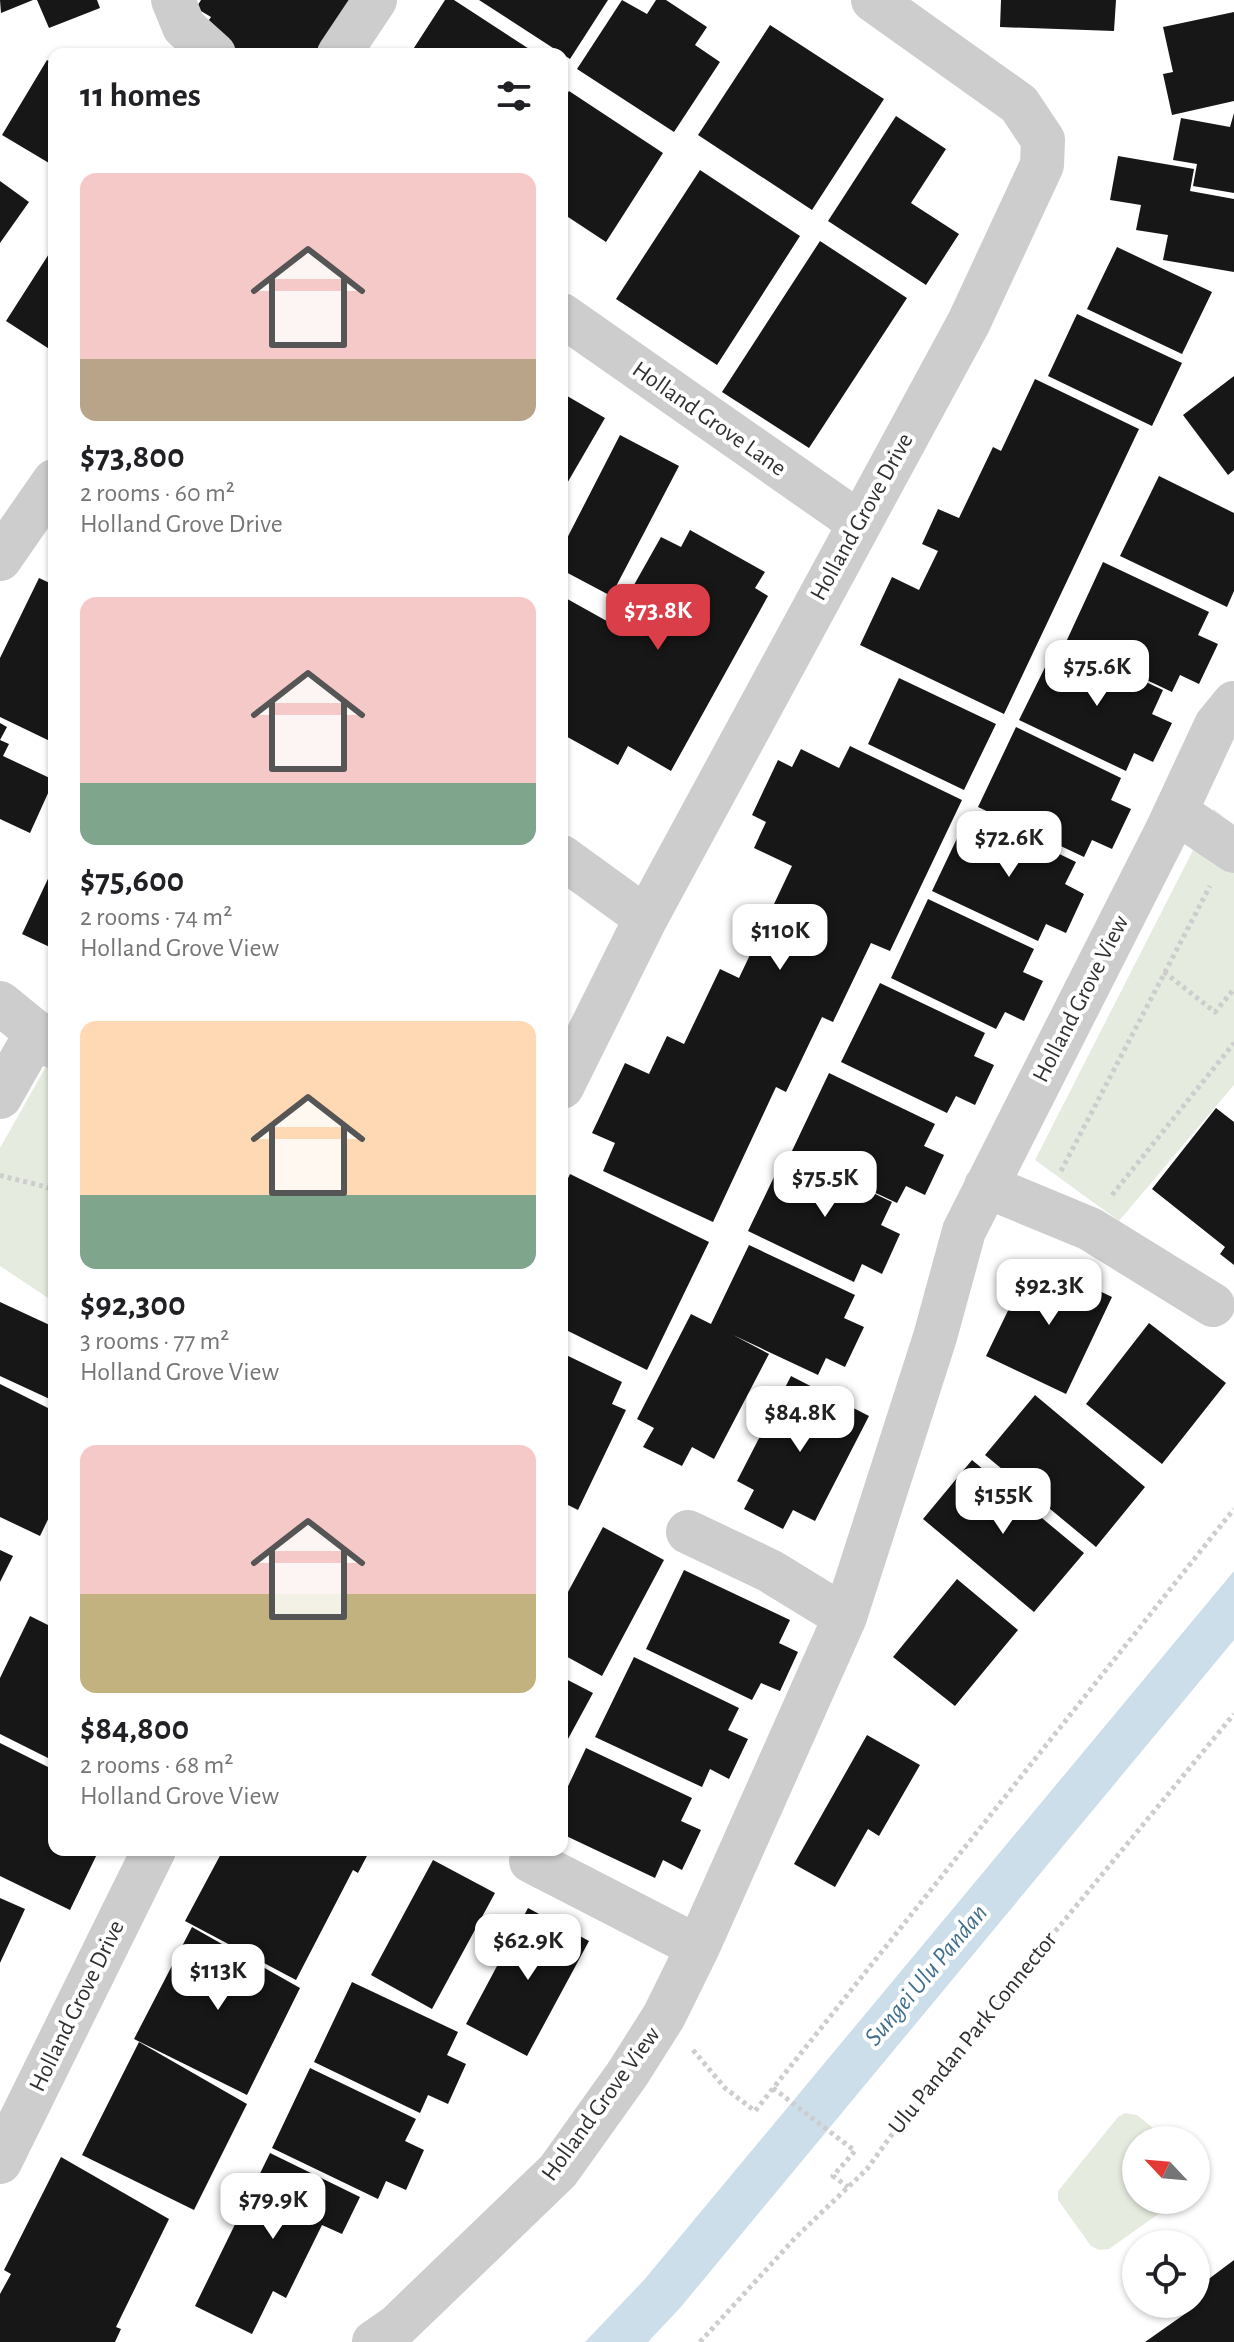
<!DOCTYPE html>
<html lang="en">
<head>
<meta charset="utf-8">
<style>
  :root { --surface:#fff; --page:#f2f2f2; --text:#202124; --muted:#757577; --accent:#da3e48 }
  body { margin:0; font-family:"Alegreya Sans",sans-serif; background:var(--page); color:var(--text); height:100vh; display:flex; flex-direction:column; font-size:30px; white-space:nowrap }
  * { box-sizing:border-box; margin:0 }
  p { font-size:26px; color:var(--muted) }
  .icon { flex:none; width:44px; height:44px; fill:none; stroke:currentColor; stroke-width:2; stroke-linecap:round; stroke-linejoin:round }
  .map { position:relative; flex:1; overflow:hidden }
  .sheet { position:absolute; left:48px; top:48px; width:520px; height:1808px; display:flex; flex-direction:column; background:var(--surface); border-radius:16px; box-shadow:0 2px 6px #0004 }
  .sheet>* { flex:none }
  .needle { width:52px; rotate:296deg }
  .fabs { position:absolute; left:1122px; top:2126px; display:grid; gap:16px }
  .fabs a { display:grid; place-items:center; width:88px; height:88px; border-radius:50%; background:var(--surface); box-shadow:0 2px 6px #0004; font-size:40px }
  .price { position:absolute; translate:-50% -68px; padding:0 18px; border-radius:16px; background:#fff; color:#222; font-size:26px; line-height:52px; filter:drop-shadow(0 2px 4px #0008) }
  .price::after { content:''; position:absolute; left:50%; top:48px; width:24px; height:18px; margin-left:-12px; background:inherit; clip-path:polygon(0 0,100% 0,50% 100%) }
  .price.active { background:var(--accent); color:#fff }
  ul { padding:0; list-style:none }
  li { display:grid; align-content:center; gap:16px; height:424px; padding:0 32px }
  li span { display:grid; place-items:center; height:248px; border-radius:16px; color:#555 }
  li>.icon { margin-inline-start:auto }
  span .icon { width:144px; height:144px; fill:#fffc; stroke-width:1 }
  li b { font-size:34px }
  h2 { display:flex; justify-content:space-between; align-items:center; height:96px; padding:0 32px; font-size:34px }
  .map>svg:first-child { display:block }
  .green { fill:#e5ecdf }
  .water { fill:#ccdeea }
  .building { fill:#171717 }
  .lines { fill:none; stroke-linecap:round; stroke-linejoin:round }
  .path { stroke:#cdcdcd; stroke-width:5; stroke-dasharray:4 4; stroke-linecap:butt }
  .minor { stroke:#cdcdcd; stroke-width:44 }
  .labels { text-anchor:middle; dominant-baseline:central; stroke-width:8; stroke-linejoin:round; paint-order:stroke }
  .street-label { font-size:24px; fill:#303030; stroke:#fff }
  .water-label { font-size:26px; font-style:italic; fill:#426f8d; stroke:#fff }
</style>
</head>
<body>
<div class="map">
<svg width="1234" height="2342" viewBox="0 0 1234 2342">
  <rect width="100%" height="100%" fill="#fff"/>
  <!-- green -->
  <path class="green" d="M1214 809 1234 826V1085L1119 1221 1035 1160Z
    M48 1063 54 1068V1302L0 1266V1148Z
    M1125 2113 1137 2115 1168 2140H1136V2200H1178L1109 2249 1099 2250 1091 2246 1058 2200V2191L1118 2117Z"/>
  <!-- water -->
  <path class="water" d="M1234 1571V1640L680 2308 648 2342H585L644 2280Z"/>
  <!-- building -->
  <path class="building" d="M0 0H33L1 13Z
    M37 0H97L100 8 49 28Z
    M201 0H350L314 54H225L198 36 211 17 196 8Z
    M445 0H454L537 54H410Z
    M479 0H608L570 59Z
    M622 0 647 14 656 0H666L707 27 695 45 720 62 674 132 577 69Z
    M1001 0H1116L1114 31 1000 27Z
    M1234 12V101L1172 115 1163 74 1173 72 1163 27Z
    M770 25 884 99 812 210 698 135Z
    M47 60 54 64V166L2 135Z
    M569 91 663 153 606 242 562 213V101Z
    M1234 113V193L1193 186 1197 164 1173 160 1181 118 1230 127Z
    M896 116 946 149 911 203 959 234 926 285 828 221Z
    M1118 156 1194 169 1190 191 1234 199V272L1163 260 1168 235 1136 230 1141 205 1110 200Z
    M700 170 800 236 717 365 616 299Z
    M0 181 29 202 0 243Z
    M820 241 907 298 809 448 722 392Z
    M54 246V352L6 321Z
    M1117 247 1212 292 1182 354 1087 309Z
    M1077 314 1182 363 1152 426 1048 376Z
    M1234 376V470L1228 475 1183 415Z
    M1035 379 1139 429 1004 714 860 645 892 577 919 590 938 551 922 544 938 509 959 518 993 447 1001 451Z
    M562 393 605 418 562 492Z
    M620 435 679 466 611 596 562 570V548Z
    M1159 476 1234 513V591L1227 607 1120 556Z
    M690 530 765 572 755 588 768 596 671 771 628 746 618 765 562 734V596L630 634 639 617 621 608 661 537 681 547Z
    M1103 562 1209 612 1198 635 1218 644 1199 684 1180 675 1172 692 1066 642Z
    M39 578 54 585V743L0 717V658Z
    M1058 641 1163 690 1152 714 1172 723 1153 762 1134 753 1126 771 1019 720Z
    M899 678 996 724 964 790 868 744Z
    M0 723 7 727 0 740 9 744 3 756 54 780 30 833 0 819Z
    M1016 727 1121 778 1111 800 1131 809 1112 849 1092 840 1084 857 978 807Z
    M850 746 962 800 890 951 871 943 833 1022 822 1017 786 1092 776 1087 713 1222 603 1171 615 1143 592 1133 625 1063 649 1074 667 1036 684 1044 720 969 739 978 792 866 754 848 766 822 752 815 778 760 792 767 801 749 839 768Z
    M970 811 1076 862 1065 884 1084 894 1066 933 1046 924 1038 941 932 891Z
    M54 866V949L22 934Z
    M928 899 1034 949 1023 972 1043 981 1024 1021 1005 1012 996 1029 891 978Z
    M880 983 985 1033 974 1056 994 1065 975 1105 956 1096 947 1113 841 1062Z
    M829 1073 935 1124 924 1146 944 1155 925 1195 906 1186 897 1203 791 1153Z
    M1216 1108 1234 1122V1265L1220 1254 1225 1247 1152 1189Z
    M786 1152 892 1202 881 1225 900 1234 882 1274 862 1264 854 1282 748 1231Z
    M570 1174 709 1242 647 1370 562 1328V1191Z
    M749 1245 855 1295 844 1318 864 1327 845 1367 826 1358 818 1375 733 1335 769 1354 714 1459 692 1447 682 1466 643 1447 654 1428 637 1419 691 1314 711 1324Z
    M1033 1259 1112 1297 1066 1394 986 1356Z
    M0 1302 54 1327V1401L0 1376Z
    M1149 1323 1226 1383 1162 1464 1086 1404Z
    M562 1353 622 1382 612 1404 626 1410 578 1510 562 1502Z
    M791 1376 869 1416 815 1521 793 1510 783 1529 744 1509 754 1490 737 1481Z
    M0 1384 54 1411V1507L40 1536 0 1517Z
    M1035 1395 1145 1487 1096 1547 985 1455Z
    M972 1460 1084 1553 1034 1612 923 1519Z
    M603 1527 664 1560 602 1676 562 1654V1603Z
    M0 1550 13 1556 0 1582Z
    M684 1570 790 1620 779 1643 798 1652 780 1691 761 1683 752 1700 646 1649Z
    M957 1579 1018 1630 955 1706 893 1657Z
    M30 1616 54 1628V1761L0 1734V1678Z
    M634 1657 739 1708 728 1730 748 1739 729 1779 710 1769 702 1787 595 1737Z
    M562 1677 593 1693 562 1750Z
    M867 1735 920 1765 879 1836 868 1829 835 1887 794 1864Z
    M0 1743 54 1770V1850H99L70 1910 0 1876Z
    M586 1748 692 1798 681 1821 701 1830 682 1870 663 1860 655 1878 562 1834V1799Z
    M223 1850H370L358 1873 353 1870 296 1980 185 1921Z
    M433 1860 495 1893 432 2009 371 1975Z
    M0 1898 25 1909 0 1963Z
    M528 1908 589 1941 527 2056 466 2024Z
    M192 1927 300 1988 247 2095 134 2039Z
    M352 1982 458 2032 447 2055 466 2064 448 2104 428 2095 420 2113 314 2062Z
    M139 2042 247 2104 194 2210 82 2155Z
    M310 2068 416 2119 405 2141 424 2150 406 2190 386 2181 378 2199 272 2148Z
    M270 2153 360 2197 342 2234 322 2225 286 2298 273 2291 252 2334 195 2306Z
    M61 2157 169 2219 116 2327 121 2329 115 2342H0V2294L11 2274 4 2270Z
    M1234 2260V2342H1145L1189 2311 1191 2304H1196L1198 2287Z"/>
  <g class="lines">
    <!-- path -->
    <path class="path" d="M1164 972 1215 1012 1234 989
      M1061 1171 1210 886
      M0 1175C16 1181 44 1184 54 1191
      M1112 1195 1234 1043
      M693 2050 725 2088 755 2111 1234 1509
      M773 2088 855 2151 833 2176 848 2187
      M700 2342 796 2237 867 2169 919 2097 1234 1714"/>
    <!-- minor -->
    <path class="minor" d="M173 0 184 27 214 54
      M339 54 375 0
      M562 315 858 522
      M0 559 54 481
      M1176 812 1234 851
      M562 857 646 918
      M0 1003 54 1047
      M562 1087 646 918 969 322 1042 165 1043 140 1019 104 873 0
      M0 1097 37 1032
      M986 1186 1090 1229 1213 1305
      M688 1532 770 1571 845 1617
      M531 1861 698 1947
      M0 2162 154 1850
      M374 2342 397 2326 558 2171 628 2073 664 2016 698 1947 845 1617 935 1337 964 1231 1167 830 1216 725 1234 703"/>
  </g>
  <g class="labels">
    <!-- street labels -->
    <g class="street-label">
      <text transform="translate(709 419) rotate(35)">Holland Grove Lane</text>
      <text transform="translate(862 517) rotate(-61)">Holland Grove Drive</text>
      <text transform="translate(1081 999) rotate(-63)">Holland Grove View</text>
      <text transform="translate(77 2006) rotate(-64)">Holland Grove Drive</text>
      <text transform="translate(973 2033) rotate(-51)">Ulu Pandan Park Connector</text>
      <text transform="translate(601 2104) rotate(-54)">Holland Grove View</text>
    </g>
    <!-- water labels -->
    <g class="water-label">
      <text transform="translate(926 1975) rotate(-50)">Sungei Ulu Pandan</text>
    </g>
  </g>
</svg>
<div class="fabs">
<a><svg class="needle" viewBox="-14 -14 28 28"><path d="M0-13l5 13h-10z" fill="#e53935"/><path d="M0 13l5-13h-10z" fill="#757577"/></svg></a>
<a><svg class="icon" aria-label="locate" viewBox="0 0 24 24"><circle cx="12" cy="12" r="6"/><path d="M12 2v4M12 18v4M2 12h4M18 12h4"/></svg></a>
</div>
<b class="price active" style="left:658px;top:652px">$73.8K</b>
<b class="price" style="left:1097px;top:708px">$75.6K</b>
<b class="price" style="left:1009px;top:879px">$72.6K</b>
<b class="price" style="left:780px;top:972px">$110K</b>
<b class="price" style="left:825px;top:1219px">$75.5K</b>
<b class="price" style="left:1049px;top:1327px">$92.3K</b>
<b class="price" style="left:800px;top:1454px">$84.8K</b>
<b class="price" style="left:1003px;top:1536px">$155K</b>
<b class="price" style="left:528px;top:1982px">$62.9K</b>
<b class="price" style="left:218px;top:2012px">$113K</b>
<b class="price" style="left:273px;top:2241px">$79.9K</b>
<section class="sheet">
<h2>11 homes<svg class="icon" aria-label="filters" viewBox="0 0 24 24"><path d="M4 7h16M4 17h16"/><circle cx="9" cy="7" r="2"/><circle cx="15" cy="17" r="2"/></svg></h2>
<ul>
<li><span style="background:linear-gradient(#f6c9c9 75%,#b9a48a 0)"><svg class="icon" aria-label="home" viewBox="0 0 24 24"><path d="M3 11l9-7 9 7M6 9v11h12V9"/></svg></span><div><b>$73,800</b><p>2 rooms · 60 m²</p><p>Holland Grove Drive</p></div></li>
<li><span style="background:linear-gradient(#f6c9c9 75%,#7fa58c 0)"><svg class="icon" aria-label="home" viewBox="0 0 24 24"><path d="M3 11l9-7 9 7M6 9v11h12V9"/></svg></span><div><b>$75,600</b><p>2 rooms · 74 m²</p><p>Holland Grove View</p></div></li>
<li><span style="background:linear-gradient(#ffd9b3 70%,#7fa58c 0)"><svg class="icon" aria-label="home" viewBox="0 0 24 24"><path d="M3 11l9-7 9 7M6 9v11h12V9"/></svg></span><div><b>$92,300</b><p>3 rooms · 77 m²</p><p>Holland Grove View</p></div></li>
<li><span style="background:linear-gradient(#f6c9c9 60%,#c2b280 0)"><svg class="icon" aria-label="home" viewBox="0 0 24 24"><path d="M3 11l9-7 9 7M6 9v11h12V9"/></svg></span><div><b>$84,800</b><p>2 rooms · 68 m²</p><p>Holland Grove View</p></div></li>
</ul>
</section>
</div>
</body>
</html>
